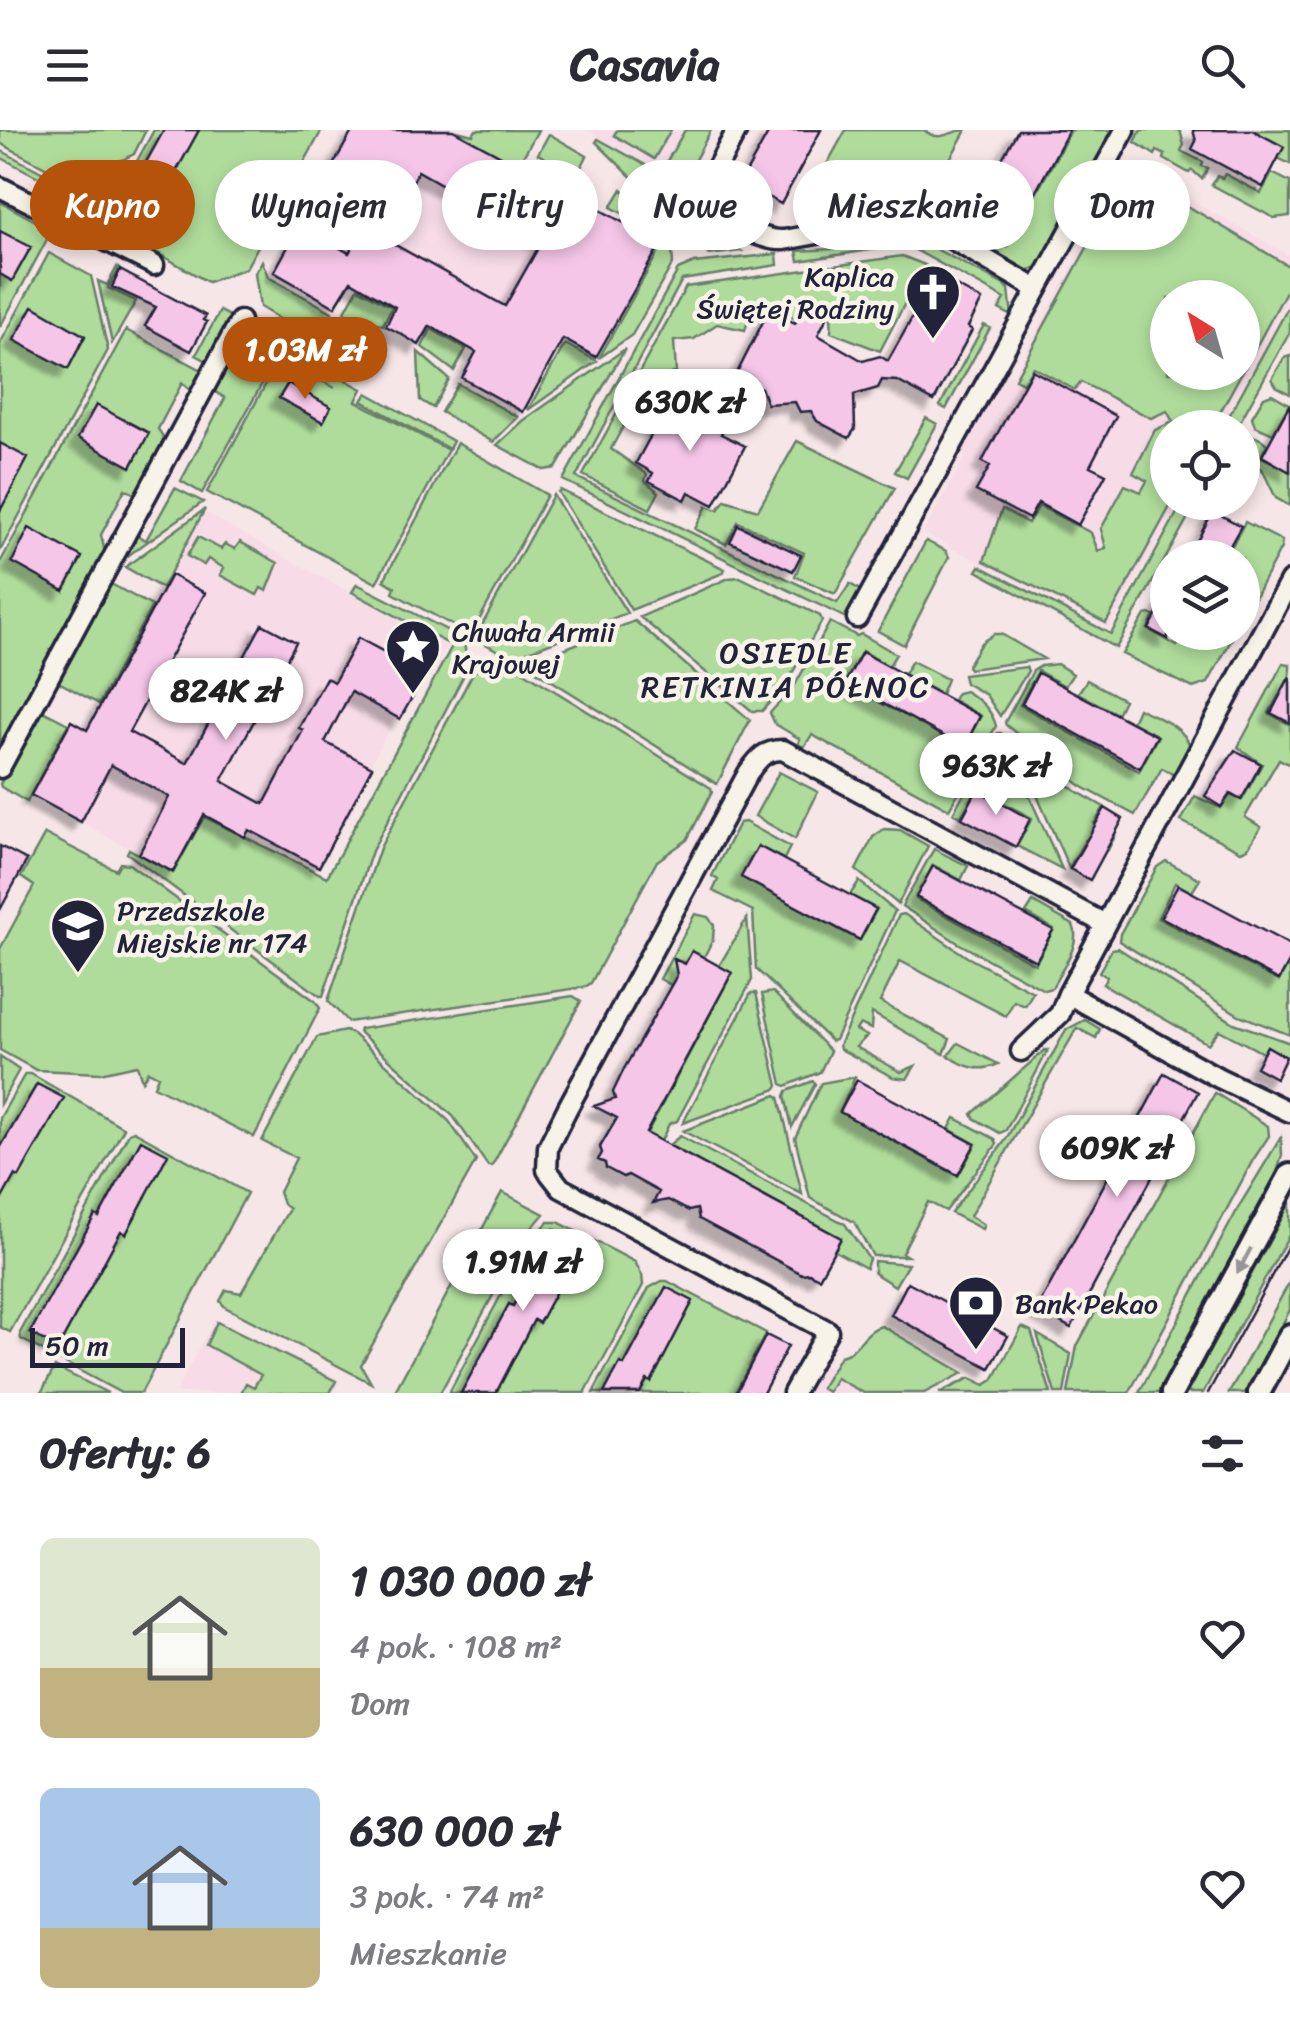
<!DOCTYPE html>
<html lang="pl">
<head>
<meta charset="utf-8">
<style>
  :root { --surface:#fff; --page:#f7f7f7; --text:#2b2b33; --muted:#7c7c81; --accent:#b45309 }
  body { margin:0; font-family:Sriracha,sans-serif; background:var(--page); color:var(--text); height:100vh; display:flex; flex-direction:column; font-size:38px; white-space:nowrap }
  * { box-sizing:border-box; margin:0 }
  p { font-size:32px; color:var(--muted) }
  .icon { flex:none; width:55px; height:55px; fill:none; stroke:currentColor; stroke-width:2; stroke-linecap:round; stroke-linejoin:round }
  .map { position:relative; height:1263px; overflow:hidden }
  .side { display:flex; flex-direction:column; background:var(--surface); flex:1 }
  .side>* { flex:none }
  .top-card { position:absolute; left:30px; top:30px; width:1230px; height:90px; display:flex; gap:20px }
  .needle { width:65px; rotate:323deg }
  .buttons { position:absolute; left:1150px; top:150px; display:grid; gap:20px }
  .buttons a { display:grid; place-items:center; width:110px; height:110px; border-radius:50%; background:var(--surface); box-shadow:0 5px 15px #0003; font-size:50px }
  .scale { position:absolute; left:30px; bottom:25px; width:155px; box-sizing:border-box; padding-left:10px; border:5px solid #22223b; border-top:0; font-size:28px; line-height:35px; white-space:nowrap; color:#22223b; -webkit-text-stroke:8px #f7f3e8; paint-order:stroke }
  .price { position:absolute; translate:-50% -85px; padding:0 22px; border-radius:35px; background:#fff; color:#222; font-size:32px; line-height:65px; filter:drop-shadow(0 2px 5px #0008) }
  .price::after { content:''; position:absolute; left:50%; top:60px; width:30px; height:22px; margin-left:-15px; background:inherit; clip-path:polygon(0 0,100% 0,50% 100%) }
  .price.current { background:var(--accent); color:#fff }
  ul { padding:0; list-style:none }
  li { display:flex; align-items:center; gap:30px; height:250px; padding:0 40px }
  li span { display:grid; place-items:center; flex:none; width:280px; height:200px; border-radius:15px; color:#555 }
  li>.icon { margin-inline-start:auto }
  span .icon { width:120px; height:120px; fill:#fffc; stroke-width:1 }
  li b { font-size:42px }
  h2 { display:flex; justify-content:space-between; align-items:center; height:120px; padding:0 40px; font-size:42px }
  .tag { padding:0 35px; border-radius:45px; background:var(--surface); box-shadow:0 5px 15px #0003; font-size:35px; line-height:90px }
  .tag.current { background:var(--accent); color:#fff }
  header { display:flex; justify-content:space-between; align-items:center; height:130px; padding:0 40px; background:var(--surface); font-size:45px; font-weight:700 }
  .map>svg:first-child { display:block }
  .built { fill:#f7dce8; fill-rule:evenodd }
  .green { fill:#afdc9b; stroke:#687f6b; stroke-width:2.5 }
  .building { fill:#f6c6e8; stroke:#22223b; stroke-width:2.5; filter:url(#shadow) }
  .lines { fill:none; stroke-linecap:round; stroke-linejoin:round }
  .minor-casing { stroke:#22223b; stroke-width:25 }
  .tertiary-casing { stroke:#22223b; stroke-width:28 }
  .minor { stroke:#f7f3e8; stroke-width:18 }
  .tertiary { stroke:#f7f3e8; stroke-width:20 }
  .tram { stroke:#22223b; stroke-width:2.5 }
  .oneway { fill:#97959a }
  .labels { text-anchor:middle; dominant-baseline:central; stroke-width:9; stroke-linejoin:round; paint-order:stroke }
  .poi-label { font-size:28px; fill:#22223b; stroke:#f7f3e8; text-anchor:start }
  .neighbourhood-label { font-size:30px; letter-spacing:2.5px; fill:#22223b; stroke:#f7f3e8 }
</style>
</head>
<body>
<header><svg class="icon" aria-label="menu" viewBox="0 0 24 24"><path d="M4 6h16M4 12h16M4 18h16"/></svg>Casavia<svg class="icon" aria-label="search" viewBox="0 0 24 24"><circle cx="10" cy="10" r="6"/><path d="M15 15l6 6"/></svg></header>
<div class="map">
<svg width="1290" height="1263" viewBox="0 0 1290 1263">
  <defs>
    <filter id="shadow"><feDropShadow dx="-9" dy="9" stdDeviation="2.5" flood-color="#0004"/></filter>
  </defs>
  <rect width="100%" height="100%" fill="#f7e6e8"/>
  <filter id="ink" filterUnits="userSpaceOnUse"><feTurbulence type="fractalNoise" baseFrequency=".01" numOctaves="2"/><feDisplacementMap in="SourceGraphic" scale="20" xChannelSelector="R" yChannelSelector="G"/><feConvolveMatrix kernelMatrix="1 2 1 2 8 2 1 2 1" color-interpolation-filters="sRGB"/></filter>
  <g filter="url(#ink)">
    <!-- built -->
    <path class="built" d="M353 0H453L661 113 596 227 563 209 523 282 462 248 475 222 430 196 419 215 399 203 386 196 394 177 351 152 335 177 274 142 300 96 292 90 325 33 333 37Z
      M586 0H683L659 41Z
      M1128 34 1290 126V169L1220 297 1168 298V372L1179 373 1109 499 923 403 965 328 960 324 1004 242 1013 245ZM1168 168H1242V242H1168Z
      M204 382 447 516 430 546 425 544 400 589 395 587 319 737 250 700 245 707 204 685 173 743 31 665 71 591 87 599Z
      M215 1188 340 1250 333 1263H175Z
      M817 1232 875 1263H801Z"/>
    <!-- green -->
    <path class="green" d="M0 0H146L134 24 79 51 68 49 0 13Z
      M154 0H322L246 138 208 152 137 111 141 105 129 99 125 105 103 93Z
      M453 0 473 5 476 0H538L518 36Z
      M617 0H671L654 29 614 5Z
      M685 0H711L683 52 697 58 699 78 686 101 596 12 598 9 660 43Z
      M846 0H924C940 14 950 0 966 0L929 67 917 66 798 86Z
      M1071 0H1113L1040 135 1027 142C1012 137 985 127 989 109L1007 117Z
      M1141 0H1180L1184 15 1181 21 1203 32 1202 36 1208 38 1202 49 1192 40 1189 43 1164 29 1165 25 1157 21 1155 25 1135 12Z
      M1252 0H1290V34L1278 28 1284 17Z
      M549 4 587 26 577 45 538 24Z
      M0 20 66 55V57L61 59 0 27Z
      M126 35 101 83 99 82 84 58 85 54Z
      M1129 41 1290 137V154L1243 241 1242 168H1168V242H1242L1212 297 1168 298V372L1172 373 1106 493 984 431 1002 379 1028 393 1039 376 1091 403 1098 421 1106 418 1101 399 1125 355 1141 362 1147 351 1133 343 1155 300 1173 292 1167 281 1151 288 1081 252 1075 260 1033 237 1023 253 1015 249Z
      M328 43 362 62 338 103 304 84Z
      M1272 43 1290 52V86L1274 88 1212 55 1217 46 1222 48 1225 44 1261 63Z
      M622 59 666 101 663 105 611 77Z
      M0 72 52 100 0 197Z
      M700 98 741 121 709 125 693 110Z
      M663 114 672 121 673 133 632 205 599 228Z
      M902 115 799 131 797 121Z
      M908 116 932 117 1004 155 1009 159 1012 186 999 179 1005 169Z
      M49 123 91 146 108 220 0 421V214Z
      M777 124 778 135 682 150 576 347 837 473 850 454 863 462 850 485 844 487 563 350 678 140 694 133Z
      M902 126 925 135 880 221 831 202C833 182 829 168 806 170L800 176 799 190 763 174H754L745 200 717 194 694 209 674 211 676 242 661 248 651 245 611 319 647 344 645 351 659 362 650 379 583 345 686 157Z
      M262 131 268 147 332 182 315 211 260 177 255 143Z
      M117 137 119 139 108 158 136 171 112 213 98 151 107 155Z
      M358 158 392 177 383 195 344 183Z
      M1290 174V202L1237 297H1223Z
      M220 181 235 189 211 233 196 225Z
      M340 188 376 201 378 203 338 224 324 216Z
      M247 195 362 259 356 271 448 320 376 453 207 362 280 228 335 258 242 205Z
      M984 195 990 198 946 279 940 276Z
      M431 199 466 219 454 241 422 217Z
      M126 200 200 239 204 246 194 264 182 253 158 299 168 314 139 366 125 359 101 405 106 427 0 624V433Z
      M565 214 597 231 528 280Z
      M625 219 556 338 544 340 497 315 523 291Z
      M418 222 449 249 433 278 420 270Z
      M238 225 269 241 202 363 181 351 225 268 212 260 229 228Z
      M1290 226V264L1277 257 1272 249 1284 228Z
      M458 254 518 287 493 312 441 282Z
      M367 263 453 311 449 319 362 271Z
      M1272 264 1289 274 1273 304 1255 296 1252 287 1264 267Z
      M926 288 937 294 907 348 895 342Z
      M1243 305C1253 305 1260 307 1267 314L1261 327 1290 340V376L1276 368 1262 339 1243 328Z
      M797 311 895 358 835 464 795 446 804 423 738 392 726 414 695 399 707 376 718 380 725 370 758 380Z
      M457 313 547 365 472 503H467L393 463 395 457 384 450Z
      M175 358 203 372 119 432 134 404 146 410Z
      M560 360 725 439 723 443 631 480 558 362Z
      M553 365 627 483 511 528 475 508Z
      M1183 372 1196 373 1116 518 977 441 980 436 1111 504Z
      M205 379 162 458 125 437Z
      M1245 392 1282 411 1281 418 1243 489 1242 428 1226 427Z
      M198 407 221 419 225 414 235 419 240 412 278 433 267 461 261 458 257 465 220 445 224 438 208 429 204 435 187 426Z
      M926 411 946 421 949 427 904 515 878 501Z
      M740 447 820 486 822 491 786 554 762 581H752L640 487 729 448Z
      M109 453 152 476 99 574 55 550Z
      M357 454 464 509 467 539 372 721 323 866H320L127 723 129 719 173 743 204 687 327 747 452 516 352 462Z
      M1150 484 1154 486 1148 499 1177 516 1185 503H1235L1208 553 1193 558 1122 524 1145 485Z
      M635 491 750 590 717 654 525 534Z
      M830 492 857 506 861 504 896 524 889 536 862 521 845 554 892 579 895 575 919 588 917 592 963 618 981 586 953 570 957 563 965 561C980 570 991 578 996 596L949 679 812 605 804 617 798 614 800 609 775 594 770 583 795 555Z
      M994 504H1001L1044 529 969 539 967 536 981 513Z
      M912 531 947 549 941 564 904 544Z
      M1283 533 1290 534V552L1287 551 1269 583 1290 595V635L1279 629 1245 687 1261 697 1248 718 1241 721 1181 691 1195 666 1221 678 1230 665 1242 670 1262 634 1238 617Z
      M1057 534 1073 544 1065 556 1038 541 1020 575 1139 641 1158 606 1132 592 1138 578C1157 588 1183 595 1190 616L1174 645 1162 638 1135 685 1081 656 1006 595 1005 592 1033 541 1041 536Z
      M513 535 711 658 712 662 687 710 657 731 591 853 585 857 348 892 328 871 380 718 474 541Z
      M1026 537 1028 541 1000 586 986 565 965 553 963 545Z
      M1087 550 1124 570 1117 584 1078 563Z
      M41 580 68 594 27 672 1 657 0 654Z
      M998 603H1001L1062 739 1017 716 1032 688 977 659 961 687 953 683Z
      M1012 609 1076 661 1104 677 1094 694 1115 706 1108 720 1085 710 1069 738Z
      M779 642 818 662 795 709 755 686Z
      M745 692 790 717 784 729 758 716 742 747 859 810 877 779 850 765 859 751 895 781 835 910 831 911 756 839 753 781 713 761 718 750 712 746 739 693Z
      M884 699 900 700 928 716 898 774 856 740 873 707Z
      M45 704 116 740 120 733 129 734 315 871 320 878 254 1007 154 956 158 946 148 941 142 951 137 935 100 943 36 940 0 920V819L34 756 21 747Z
      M934 719 968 736 961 750 933 735 916 769 1035 834 1054 799 1026 783 1033 772 1073 795C1082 814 1061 840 1052 858L1044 860 958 813 902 776Z
      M1166 731 1200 749 1192 762 1175 753 1158 788 1279 851 1290 831V905L1239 885 1119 811 1120 804 1157 737Z
      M695 784 708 787 714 795 713 809 704 827 692 821 673 856 660 849Z
      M904 784 967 827 1033 862 1025 876 1014 871 1006 886 900 831 880 872 950 909 944 924 872 883 871 899 860 894 856 900 867 906 856 917 901 942 915 936 907 949 893 947 840 919 839 915 899 785Z
      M747 788 752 850 677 991 669 994 661 1011 647 1003 732 843 719 836Z
      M1118 818 1234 893 1290 913V929L1267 916 1263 923 1219 900 1208 914 1103 854 1107 847 1099 842 1112 819Z
      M773 862 830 921 820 942 786 956 782 954 762 864Z
      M751 863H756L778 956 774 960 683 993Z
      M573 866 581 871 492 1036H488L453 986 359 902 360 899Z
      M1085 890 1100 899 1096 908 1077 898 970 1086 984 1095 982 1099 951 1083 1005 1011 1066 900Z
      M345 901 353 904 449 991 476 1031 361 1235 371 1253 225 1177 220 1171 226 1160 241 1163 289 1079 283 1074 279 1062 296 1028 262 1011 317 907Z
      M958 913 998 934C979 943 966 937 948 926Z
      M1045 920H1048L1006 1000 1000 1003 974 988 972 984Z
      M0 927 19 940 0 974Z
      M25 944H31L124 998 10 1202 0 1197V988Z
      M855 947 840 982 958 1046 976 1014 949 999 955 988 995 1009 997 1014 946 1081 928 1072 902 1123 907 1126H873L854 1092 810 1068 795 1008 821 953Z
      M813 951 815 954 792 997 785 966 787 961Z
      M1215 963 1268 996 1269 1006 1253 1030 1129 1263H1068L1077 1216Z
      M776 965 779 967 802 1064 683 1001Z
      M134 1001 247 1063 141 1263H121L21 1209 20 1203 129 1003Z
      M680 1006 845 1094 869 1129 866 1138 835 1121 841 1108 669 1015Z
      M1281 1007 1282 1025 1275 1050 1160 1263H1139L1241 1073Z
      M502 1062 544 1084 525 1106 440 1263H394Z
      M1290 1073V1103L1203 1263H1187Z
      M548 1092H558L635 1132 642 1145 643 1155 585 1263H449L526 1118Z
      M874 1131 908 1134 895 1156 874 1143Z
      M662 1151H667L766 1203 735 1263H593L649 1158Z
      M1290 1151V1180L1245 1263H1229Z
      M217 1192 336 1251 330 1263H241L246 1253 254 1257 261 1245 206 1215Z
      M882 1196 963 1243 924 1263H864L836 1248 828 1262 821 1258 840 1226C858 1223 864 1199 882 1196Z
      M1022 1197 1031 1201 1051 1263H939L970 1248 985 1255 993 1250Z
      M1037 1204 1071 1224 1064 1263H1055Z
      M55 1237 108 1263H41Z"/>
    <!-- building -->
    <path class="building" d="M164 0H199L157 76 130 61Z
      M353 0H453L661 113 596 227 563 209 523 282 462 248 476 222 430 196 419 215 399 203 386 196 395 177 351 151 335 177 274 142 300 95 349 123 363 97 505 176 542 111 418 41 400 76 332 37Z
      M770 0H821L781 74 741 52Z
      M1018 0H1069L1008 113 968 90Z
      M1193 0H1252L1284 17 1263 57 1192 19 1196 11Z
      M0 101 31 117 12 151 0 144Z
      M120 140 206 186 203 190 207 192 191 221 145 196 156 177 112 157Z
      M932 143 982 170 968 197 972 200 934 271 897 251 882 250 878 258 854 265 855 299 849 308 817 291 811 281 800 282 795 272 767 274 761 258 736 245 769 180 795 193 807 175 816 172 825 177 827 187 818 205 863 231 880 226 888 231 921 172 917 170Z
      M33 176 85 206 68 239 14 210Z
      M1032 240 1116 286 1090 336 1106 344 1078 395 1038 373 1029 389 976 361 990 336 982 332Z
      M288 253 331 277 323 292 279 268Z
      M668 274 685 283 689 275 725 294 721 304 745 316 714 375 689 362 685 370 649 351 653 343 636 333Z
      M1290 274V342L1262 326Z
      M96 275 149 303 131 337 78 308Z
      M0 313 28 328 0 381Z
      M1213 381 1241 396 1223 428H1188Z
      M738 395 801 425 793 441 730 412Z
      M29 398 82 427 64 461 12 432Z
      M171 445 205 463 129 602 187 633 262 494 296 512 222 651 264 674 303 600 299 598 326 548 334 552 358 508 425 544 400 589 351 562 325 612 372 637 319 737 249 700 245 707 204 685 173 742 139 724 169 667 111 635 81 692 31 665 71 591 87 600Z
      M1168 464V509L1149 499Z
      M862 522 980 586 964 617 845 553Z
      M1038 543 1157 606 1140 638 1022 574Z
      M1290 546V593L1271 583Z
      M1235 620 1261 634 1241 670 1230 664 1221 677 1205 666Z
      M977 660 1030 689 1016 717 962 688Z
      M1105 678 1123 689 1090 750 1070 739Z
      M0 716 27 730 0 780Z
      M758 716 876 779 860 810 741 747Z
      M933 736 1053 800 1036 831 916 767Z
      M1178 755 1290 815V830L1279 850 1161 787Z
      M692 821 732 843 646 1003 841 1108 819 1148 809 1143 802 1144 699 1089 697 1079 689 1081 668 1070 653 1073 659 1062 628 1045 623 1047 606 1038 605 1033 598 1030 602 1023 600 1017 617 988 594 976 615 969 613 962 624 939 677 845 674 829 685 834Z
      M1267 916 1286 927 1276 948 1256 937Z
      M1164 943 1198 962 1071 1198 1037 1179Z
      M857 950 975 1014 958 1045 840 982Z
      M37 954 64 968 19 1047 15 1045 0 1072V1018Z
      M141 1010 168 1024 126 1104 121 1101 58 1218 30 1203 95 1085 99 1087Z
      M554 1099 582 1113 539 1193 534 1190 496 1263H461L509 1174 513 1176Z
      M908 1152 1008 1206 990 1238 891 1185Z
      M666 1157 693 1171 651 1252 647 1250 640 1263H604L620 1233 624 1235Z
      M766 1205 788 1216 763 1263H736Z"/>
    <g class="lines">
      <!-- minor casing -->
      <g class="minor-casing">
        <path id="minor" d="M737 0 706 58C708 84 760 112 784 110L901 89 929 96 1037 159
          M0 57 154 135
          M1290 451 1068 864 1219 948 1290 982
          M857 488 1125 0
          M0 638 240 191
          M1021 921 1060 884 1068 864
          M793 1263 828 1201 561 1058 547 1040 548 1017 567 979 748 643C758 629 764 620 783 620L1105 794"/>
      </g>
      <!-- tertiary casing -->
      <g class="tertiary-casing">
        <path id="tertiary" d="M1172 1263 1290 1045
          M1259 1263 1290 1205"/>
      </g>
      <!-- minor -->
      <use href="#minor" class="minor"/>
      <!-- tertiary -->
      <use href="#tertiary" class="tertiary"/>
      <!-- tram -->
      <path class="tram" d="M1208 1263 1290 1112"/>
    </g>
    <!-- one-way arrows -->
    <defs><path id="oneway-solid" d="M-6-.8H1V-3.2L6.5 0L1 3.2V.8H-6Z" transform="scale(2.5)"/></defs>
    <use class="oneway" href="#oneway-solid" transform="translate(1244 1131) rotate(118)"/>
  </g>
  <!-- icons -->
  <defs>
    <g id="church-pin" transform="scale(2.875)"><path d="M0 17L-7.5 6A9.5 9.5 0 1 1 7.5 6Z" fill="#22223b" stroke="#f7f3e8"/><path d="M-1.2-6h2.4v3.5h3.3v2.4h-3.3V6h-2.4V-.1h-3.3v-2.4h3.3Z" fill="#fff"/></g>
    <g id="sight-pin" transform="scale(2.875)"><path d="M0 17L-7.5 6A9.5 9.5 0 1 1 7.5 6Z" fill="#22223b" stroke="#f7f3e8"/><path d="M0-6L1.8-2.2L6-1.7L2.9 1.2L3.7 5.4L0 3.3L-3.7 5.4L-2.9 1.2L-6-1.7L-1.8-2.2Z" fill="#fff"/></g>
    <g id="school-pin" transform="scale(2.875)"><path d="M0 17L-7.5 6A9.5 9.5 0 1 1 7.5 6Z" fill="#22223b" stroke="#f7f3e8"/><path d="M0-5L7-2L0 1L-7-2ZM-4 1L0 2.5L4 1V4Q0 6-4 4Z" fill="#fff"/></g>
    <g id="bank-pin" transform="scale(2.875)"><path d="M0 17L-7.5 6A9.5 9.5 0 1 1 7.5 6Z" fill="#22223b" stroke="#f7f3e8"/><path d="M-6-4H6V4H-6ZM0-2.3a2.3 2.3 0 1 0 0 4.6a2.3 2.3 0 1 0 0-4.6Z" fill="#fff"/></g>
  </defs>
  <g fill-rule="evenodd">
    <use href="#church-pin" x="933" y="162"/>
    <use href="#sight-pin" x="413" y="517"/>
    <use href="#school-pin" x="78" y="796"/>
    <use href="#bank-pin" x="976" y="1173"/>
  </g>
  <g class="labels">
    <!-- poi labels -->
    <g class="poi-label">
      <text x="894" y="146" text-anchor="end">Kaplica<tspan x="894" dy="32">Świętej Rodziny</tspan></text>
      <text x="452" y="501">Chwała Armii<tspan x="452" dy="32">Krajowej</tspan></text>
      <text x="117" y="780">Przedszkole<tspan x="117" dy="32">Miejskie nr 174</tspan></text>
      <text x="1015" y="1173">Bank Pekao</text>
    </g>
    <!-- neighbourhood labels -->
    <g class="neighbourhood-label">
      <text x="786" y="523">OSIEDLE<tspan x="786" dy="34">RETKINIA PÓŁNOC</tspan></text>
    </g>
  </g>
</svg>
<div class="buttons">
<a><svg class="needle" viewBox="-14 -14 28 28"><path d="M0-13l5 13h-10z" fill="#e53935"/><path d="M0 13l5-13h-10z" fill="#7c7c81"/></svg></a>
<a><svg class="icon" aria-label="locate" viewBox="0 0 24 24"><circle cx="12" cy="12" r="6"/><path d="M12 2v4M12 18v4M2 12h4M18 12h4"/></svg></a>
<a><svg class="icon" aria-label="layers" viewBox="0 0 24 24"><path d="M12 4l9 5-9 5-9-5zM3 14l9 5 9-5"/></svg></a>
</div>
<div class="scale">50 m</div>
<b class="price current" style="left:305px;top:272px">1.03M zł</b>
<b class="price" style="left:690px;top:324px">630K zł</b>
<b class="price" style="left:226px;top:613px">824K zł</b>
<b class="price" style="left:996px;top:688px">963K zł</b>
<b class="price" style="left:1117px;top:1070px">609K zł</b>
<b class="price" style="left:523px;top:1184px">1.91M zł</b>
<div class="top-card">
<a class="tag current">Kupno</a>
<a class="tag">Wynajem</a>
<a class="tag">Filtry</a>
<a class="tag">Nowe</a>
<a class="tag">Mieszkanie</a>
<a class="tag">Dom</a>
</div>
</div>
<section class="side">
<h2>Oferty: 6<svg class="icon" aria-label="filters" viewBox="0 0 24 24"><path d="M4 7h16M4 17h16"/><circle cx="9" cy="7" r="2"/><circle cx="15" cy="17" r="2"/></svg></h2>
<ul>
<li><span style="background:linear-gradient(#dfe7d0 65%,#c2b280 0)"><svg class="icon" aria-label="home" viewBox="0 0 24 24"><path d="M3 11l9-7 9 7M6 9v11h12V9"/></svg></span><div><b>1 030 000 zł</b><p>4 pok. · 108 m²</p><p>Dom</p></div><svg class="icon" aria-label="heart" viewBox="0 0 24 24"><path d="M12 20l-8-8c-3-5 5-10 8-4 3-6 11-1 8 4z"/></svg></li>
<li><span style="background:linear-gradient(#a9c7e8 70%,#c2b280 0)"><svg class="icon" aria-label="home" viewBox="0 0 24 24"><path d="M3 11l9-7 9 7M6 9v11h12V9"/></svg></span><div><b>630 000 zł</b><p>3 pok. · 74 m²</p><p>Mieszkanie</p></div><svg class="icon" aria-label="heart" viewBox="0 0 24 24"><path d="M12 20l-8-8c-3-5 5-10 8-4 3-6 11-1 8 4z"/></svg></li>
</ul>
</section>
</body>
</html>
